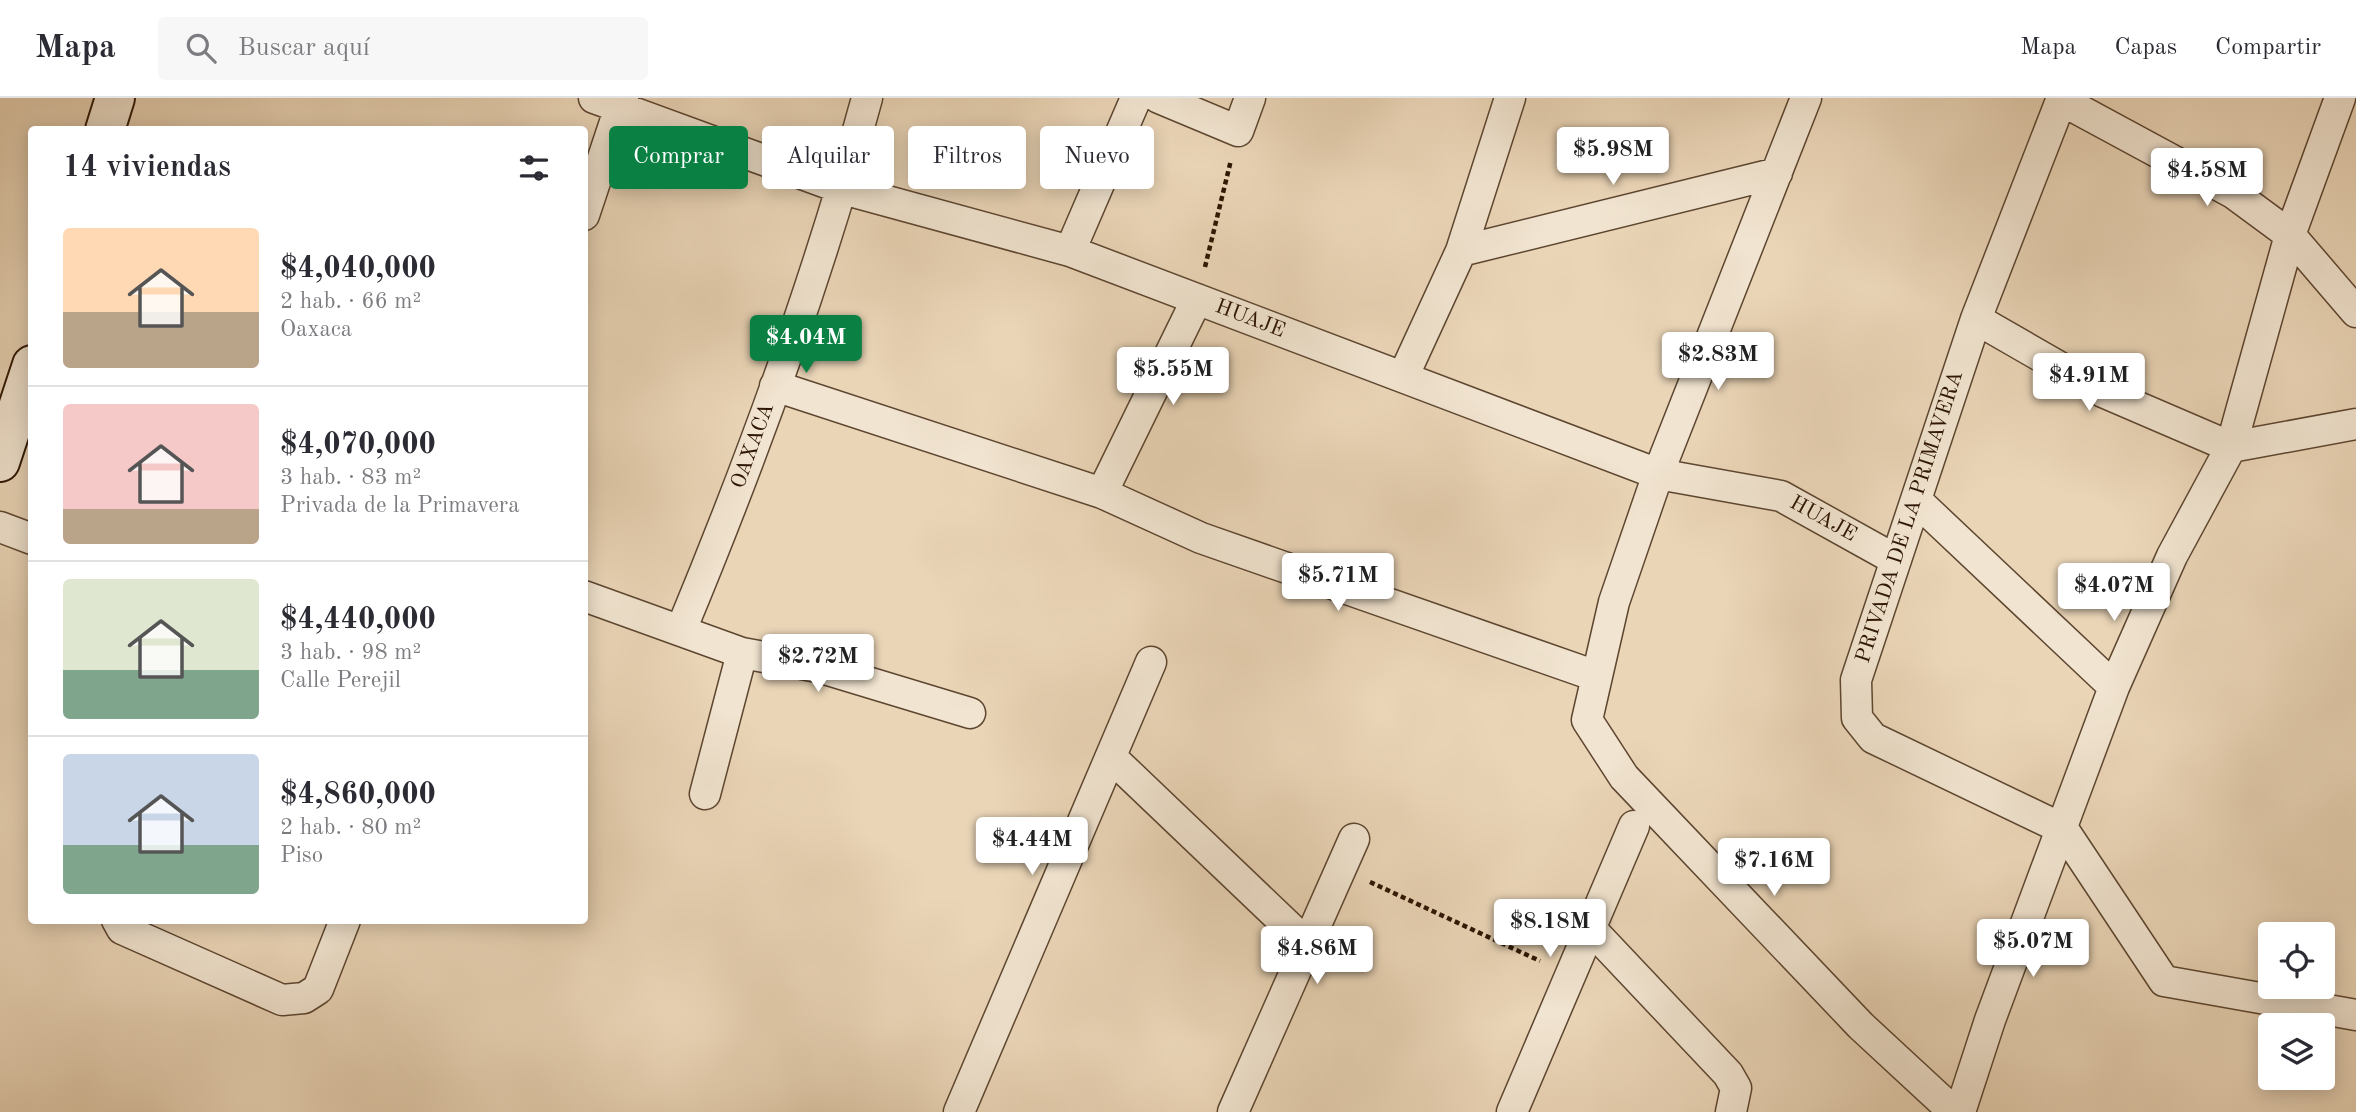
<!DOCTYPE html>
<html lang="es">
<head>
<meta charset="utf-8">
<style>
  :root { --surface:#fff; --page:#f7f7f7; --text:#2b2b33; --muted:#7c7c81; --line:#e1e1e2; --accent:#0b8043 }
  body { margin:0; font-family:"Old Standard TT",serif; background:var(--page); color:var(--text); height:100vh; display:flex; flex-direction:column; font-size:26px; white-space:nowrap }
  * { box-sizing:border-box; margin:0 }
  p { font-size:23px; color:var(--muted) }
  .icon { flex:none; width:38px; height:38px; fill:none; stroke:currentColor; stroke-width:2; stroke-linecap:round; stroke-linejoin:round }
  .map { position:relative; flex:1; overflow:hidden }
  .drawer { position:absolute; left:28px; top:28px; width:560px; height:798px; display:flex; flex-direction:column; background:var(--surface); border-radius:7px; box-shadow:0 4px 18px #0003 }
  .drawer>* { flex:none }
  .guide { position:absolute; left:609px; top:28px; width:665px; height:63px; display:flex; gap:14px }
  .buttons { position:absolute; left:2258px; top:824px; display:grid; gap:14px }
  .buttons a { display:grid; place-items:center; width:77px; height:77px; border-radius:7px; background:var(--surface); box-shadow:0 4px 18px #0003; font-size:35px }
  .price { position:absolute; translate:-50% -60px; padding:0 16px; border-radius:7px; background:#fff; color:#222; font-size:23px; line-height:46px; filter:drop-shadow(0 2px 4px #0008) }
  .price::after { content:''; position:absolute; left:50%; top:42px; width:21px; height:16px; margin-left:-10px; background:inherit; clip-path:polygon(0 0,100% 0,50% 100%) }
  .price.current { background:var(--accent); color:#fff }
  ul { padding:0; list-style:none }
  li { display:flex; align-items:center; gap:21px; height:175px; padding:0 35px }
  li+li { border-top:2px solid var(--line) }
  li span { display:grid; place-items:center; flex:none; width:196px; height:140px; border-radius:7px; color:#555 }
  li>.icon { margin-inline-start:auto }
  span .icon { width:84px; height:84px; fill:#fffc; stroke-width:1 }
  li b { font-size:30px }
  h2 { display:flex; justify-content:space-between; align-items:center; height:84px; padding:0 35px; font-size:30px }
  .pill { padding:0 24px; border-radius:7px; background:var(--surface); box-shadow:0 4px 18px #0003; font-size:24px; line-height:63px }
  .pill.current { background:var(--accent); color:#fff }
  header { display:flex; align-items:center; gap:42px; box-sizing:border-box; height:98px; padding:0 35px; background:var(--surface); border-bottom:2px solid var(--line) }
  header strong { font-size:33px }
  nav { display:flex; gap:38px; margin-inline-start:auto; font-size:24px }
  .search { width:490px; height:63px; background:var(--page); display:flex; align-items:center; gap:18px; box-sizing:border-box; padding:0 24px; border-radius:7px; color:var(--muted); font-size:26px }
  .map>svg:first-child { display:block }
  .lines { fill:none; stroke-linecap:round; stroke-linejoin:round }
  .street-casing { stroke:#5d4630; stroke-width:33 }
  .secondary-casing { stroke:#2e1603; stroke-width:42 }
  .path { stroke:#2e1603; stroke-width:4.5; stroke-dasharray:5 3.5; stroke-linecap:butt }
  .street { stroke:#f1e4d0; stroke-width:30 }
  .secondary { stroke:#f1e4d0; stroke-width:38 }
  .labels { text-anchor:middle; dominant-baseline:central; stroke-width:5; stroke-linejoin:round; paint-order:stroke }
  .street-label { font-size:21px; fill:#2e1603; stroke:#f1e4d0 }
</style>
</head>
<body>
<header>
<strong>Mapa</strong>
<div class="search"><svg class="icon" aria-label="search" viewBox="0 0 24 24"><circle cx="10" cy="10" r="6"/><path d="M15 15l6 6"/></svg>Buscar aquí</div>
<nav><a>Mapa</a><a>Capas</a><a>Compartir</a></nav>
</header>
<div class="map">
<svg width="2356" height="1014" viewBox="0 0 2356 1014">
  <rect width="100%" height="100%" fill="#ead5b7"/>
  <filter id="stains"><feTurbulence type="fractalNoise" baseFrequency=".00286" numOctaves="4"/><feColorMatrix values="0 0 0 0 .2 0 0 0 0 .09 0 0 0 0 .02 0 0 0 .5 -.17"/></filter>
  <radialGradient id="worn" r=".72"><stop offset=".6" stop-color="#630" stop-opacity="0"/><stop offset="1" stop-color="#630" stop-opacity=".3"/></radialGradient>
  <g class="lines">
    <!-- street casing -->
    <g class="street-casing">
      <path id="street" d="M594 0 843 91 1070 153 1658 376 1781 398 1896 462
        M1159 0 1238 33 1250 0
        M1806 0 1658 376 1614 504 1587 622 1624 679 1861 928 1954 1014
        M2062 0 1976 221 1856 582 1857 620 1873 640 2063 731
        M2061 2 2233 95 2290 137 2356 214
        M584 117 623 0
        M1070 153 1136 0
        M1461 153 1777 75
        M1976 221 2103 294 2231 349 2356 326
        M1403 279 1461 153 1510 0
        M775 288 1102 395 1201 440 1596 578
        M1102 395 1197 201
        M1916 402 2114 589
        M0 429 32 441
        M584 498 742 555 818 569 970 615
        M681 532C753 359 818 181 867 0
        M1111 659 1307 846
        M705 696 742 555
        M2063 731 2164 883 2356 917
        M117 822 122 831 282 902 304 900 318 891 345 822
        M1591 831 1728 976 1736 990 1731 1014
        M959 1014 1151 564
        M1233 1014 1354 741
        M1512 1014 1634 728
        M1960 1014 1990 922 2114 589 2172 458 2231 349 2290 137 2340 0"/>
    </g>
    <!-- secondary casing -->
    <g class="secondary-casing">
      <path id="secondary" d="M105 32 115 0
        M0 364 32 267"/>
    </g>
    <!-- path -->
    <path class="path" d="M1205 169 1231 62
      M1370 784 1540 863"/>
    <!-- street -->
    <use href="#street" class="street"/>
    <!-- secondary -->
    <use href="#secondary" class="secondary"/>
  </g>
  <g class="labels">
    <!-- street labels -->
    <g class="street-label">
      <text transform="translate(1250 221) rotate(21)">HUAJE</text>
      <text transform="translate(753 348) rotate(-70)">OAXACA</text>
      <text transform="translate(1910 419) rotate(-72)">PRIVADA DE LA PRIMAVERA</text>
      <text transform="translate(1823 421) rotate(29)">HUAJE</text>
    </g>
  </g>
  <rect width="100%" height="100%" filter="url(#stains)"/>
  <rect width="100%" height="100%" fill="url(#worn)"/>
</svg>
<div class="buttons">
<a><svg class="icon" aria-label="locate" viewBox="0 0 24 24"><circle cx="12" cy="12" r="6"/><path d="M12 2v4M12 18v4M2 12h4M18 12h4"/></svg></a>
<a><svg class="icon" aria-label="layers" viewBox="0 0 24 24"><path d="M12 4l9 5-9 5-9-5zM3 14l9 5 9-5"/></svg></a>
</div>
<b class="price" style="left:1613px;top:89px">$5.98M</b>
<b class="price" style="left:2207px;top:110px">$4.58M</b>
<b class="price current" style="left:806px;top:277px">$4.04M</b>
<b class="price" style="left:1718px;top:294px">$2.83M</b>
<b class="price" style="left:1173px;top:309px">$5.55M</b>
<b class="price" style="left:2089px;top:315px">$4.91M</b>
<b class="price" style="left:1338px;top:515px">$5.71M</b>
<b class="price" style="left:2114px;top:525px">$4.07M</b>
<b class="price" style="left:818px;top:596px">$2.72M</b>
<b class="price" style="left:1032px;top:779px">$4.44M</b>
<b class="price" style="left:1774px;top:800px">$7.16M</b>
<b class="price" style="left:1550px;top:861px">$8.18M</b>
<b class="price" style="left:2033px;top:881px">$5.07M</b>
<b class="price" style="left:1317px;top:888px">$4.86M</b>
<div class="guide">
<a class="pill current">Comprar</a>
<a class="pill">Alquilar</a>
<a class="pill">Filtros</a>
<a class="pill">Nuevo</a>
</div>
<section class="drawer">
<h2>14 viviendas<svg class="icon" aria-label="filters" viewBox="0 0 24 24"><path d="M4 7h16M4 17h16"/><circle cx="9" cy="7" r="2"/><circle cx="15" cy="17" r="2"/></svg></h2>
<ul>
<li><span style="background:linear-gradient(#ffd9b3 60%,#b9a48a 0)"><svg class="icon" aria-label="home" viewBox="0 0 24 24"><path d="M3 11l9-7 9 7M6 9v11h12V9"/></svg></span><div><b>$4,040,000</b><p>2 hab. · 66 m²</p><p>Oaxaca</p></div></li>
<li><span style="background:linear-gradient(#f6c9c9 75%,#b9a48a 0)"><svg class="icon" aria-label="home" viewBox="0 0 24 24"><path d="M3 11l9-7 9 7M6 9v11h12V9"/></svg></span><div><b>$4,070,000</b><p>3 hab. · 83 m²</p><p>Privada de la Primavera</p></div></li>
<li><span style="background:linear-gradient(#dfe7d0 65%,#7fa58c 0)"><svg class="icon" aria-label="home" viewBox="0 0 24 24"><path d="M3 11l9-7 9 7M6 9v11h12V9"/></svg></span><div><b>$4,440,000</b><p>3 hab. · 98 m²</p><p>Calle Perejil</p></div></li>
<li><span style="background:linear-gradient(#c9d6e8 65%,#7fa58c 0)"><svg class="icon" aria-label="home" viewBox="0 0 24 24"><path d="M3 11l9-7 9 7M6 9v11h12V9"/></svg></span><div><b>$4,860,000</b><p>2 hab. · 80 m²</p><p>Piso</p></div></li>
</ul>
</section>
</div>
</body>
</html>
